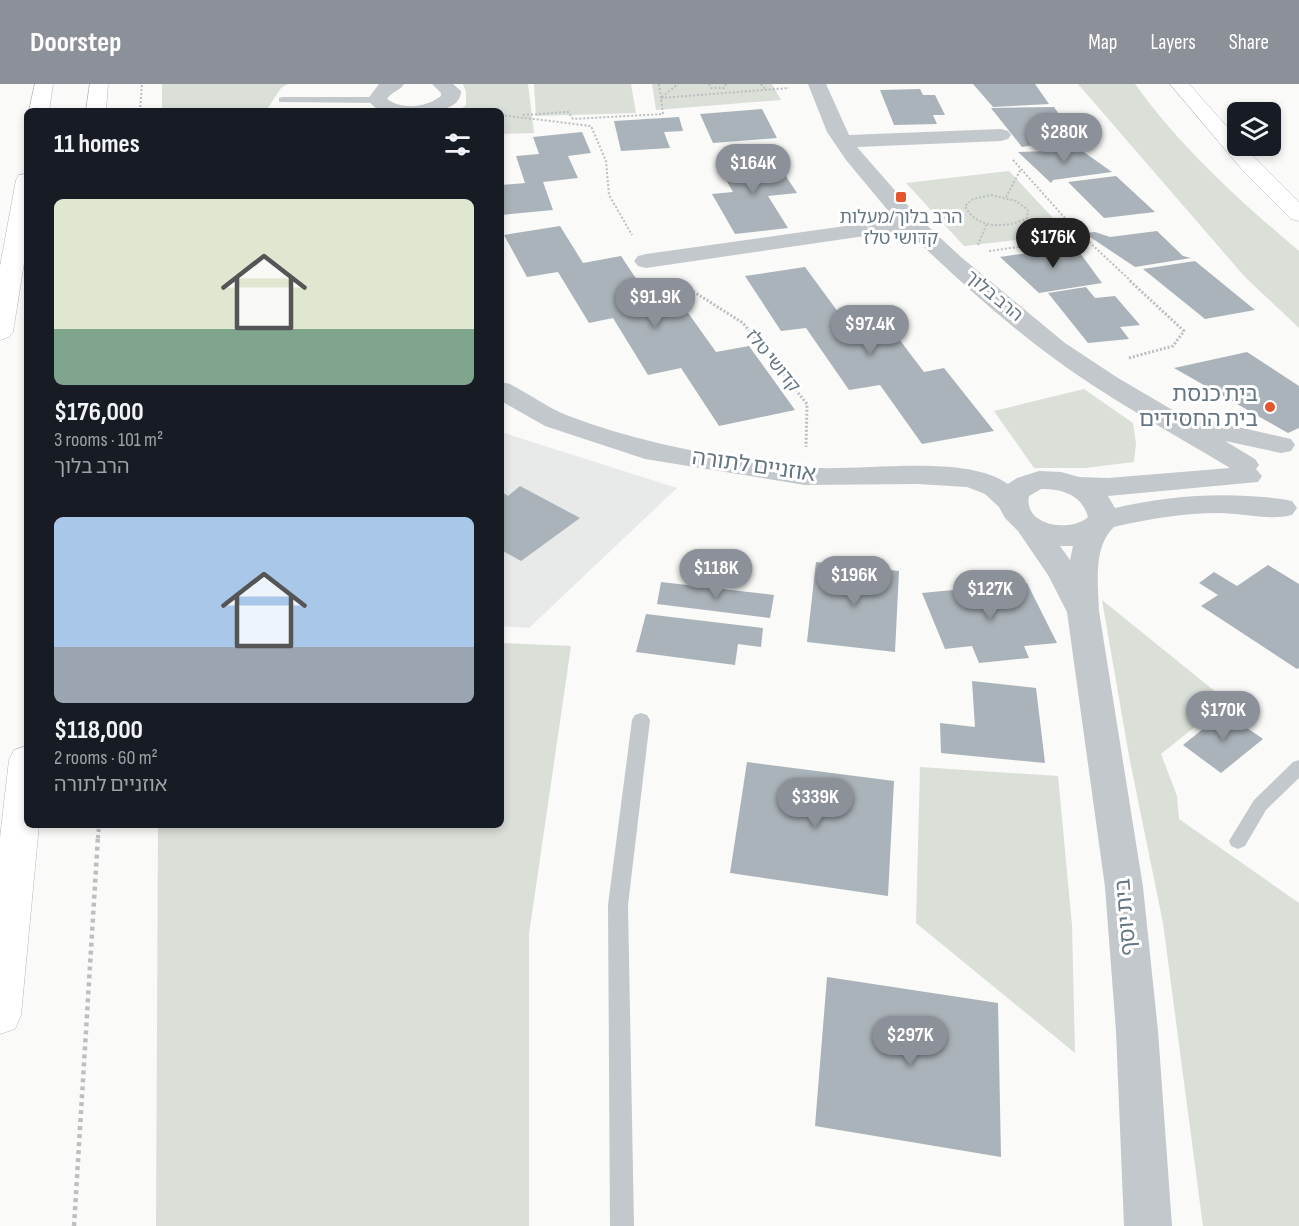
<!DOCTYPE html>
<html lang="en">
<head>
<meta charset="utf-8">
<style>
  :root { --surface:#171b24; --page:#20242c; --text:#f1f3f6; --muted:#9ea1a6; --accent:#8c9099 }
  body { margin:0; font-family:"Sofia Sans Condensed","Noto Sans Hebrew",sans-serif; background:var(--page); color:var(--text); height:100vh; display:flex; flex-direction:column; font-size:22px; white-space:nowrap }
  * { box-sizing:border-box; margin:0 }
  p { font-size:20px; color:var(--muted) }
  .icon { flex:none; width:33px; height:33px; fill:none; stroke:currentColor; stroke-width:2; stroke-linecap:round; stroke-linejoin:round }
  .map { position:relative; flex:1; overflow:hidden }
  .drawer { position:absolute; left:24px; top:24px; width:480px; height:720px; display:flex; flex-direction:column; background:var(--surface); border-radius:9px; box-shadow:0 3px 9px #0003 }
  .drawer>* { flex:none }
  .tools { position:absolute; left:1227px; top:18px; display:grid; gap:12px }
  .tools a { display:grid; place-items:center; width:54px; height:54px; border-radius:9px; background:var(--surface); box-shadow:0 3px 9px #0003; font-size:30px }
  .price { position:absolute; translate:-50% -51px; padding:0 14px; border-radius:21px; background:var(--accent); color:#fff; font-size:20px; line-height:39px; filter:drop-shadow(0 2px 3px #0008) }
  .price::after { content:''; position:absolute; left:50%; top:36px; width:18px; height:14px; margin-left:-9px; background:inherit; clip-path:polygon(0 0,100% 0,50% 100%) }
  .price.selected { background:#222; color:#fff }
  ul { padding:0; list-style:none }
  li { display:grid; align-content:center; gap:12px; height:318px; padding:0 30px }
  li span { display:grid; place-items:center; height:186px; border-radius:9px; color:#555 }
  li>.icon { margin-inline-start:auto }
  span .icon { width:108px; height:108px; fill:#fffc; stroke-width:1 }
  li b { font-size:26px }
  h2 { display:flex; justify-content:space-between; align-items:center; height:72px; padding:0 30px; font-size:26px }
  header { display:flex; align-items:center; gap:36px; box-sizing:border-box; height:84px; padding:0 30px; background:var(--accent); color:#fff }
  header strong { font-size:28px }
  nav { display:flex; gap:33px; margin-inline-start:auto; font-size:21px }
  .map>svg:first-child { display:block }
  .built { fill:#e8e9e9 }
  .green { fill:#dadfd7 }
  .building { fill:#aab3b9 }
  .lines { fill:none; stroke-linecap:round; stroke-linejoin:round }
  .primary-casing { stroke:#b5babe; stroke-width:1 }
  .highway-casing { stroke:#b4b9bd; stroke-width:1 }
  .path-far3 { stroke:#bbbfc2; stroke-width:2; stroke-dasharray:2 2; stroke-linecap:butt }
  .path-far2 { stroke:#bbbfc2; stroke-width:3; stroke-dasharray:2 2; stroke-linecap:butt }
  .path-far1 { stroke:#bbbfc2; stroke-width:4; stroke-dasharray:3 3; stroke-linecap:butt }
  .path { stroke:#bbbfc2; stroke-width:4.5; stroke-dasharray:4 4; stroke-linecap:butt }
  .lane { fill:#c3c8cc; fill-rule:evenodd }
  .street { fill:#c3c8cc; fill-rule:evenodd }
  .primary { fill:#fff; fill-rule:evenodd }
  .highway { fill:#fff; fill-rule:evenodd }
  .poi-dot { fill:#e4572e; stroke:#fff; stroke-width:2 }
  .labels { text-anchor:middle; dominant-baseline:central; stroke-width:6; stroke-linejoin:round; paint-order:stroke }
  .far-poi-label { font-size:18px; fill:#657683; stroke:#fff }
  .far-street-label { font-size:18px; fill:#657683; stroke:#fff }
  .poi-label { font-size:22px; fill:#657683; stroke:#fff; text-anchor:end }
  .street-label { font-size:22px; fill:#657683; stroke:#fff }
</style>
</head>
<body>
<header>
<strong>Doorstep</strong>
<nav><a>Map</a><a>Layers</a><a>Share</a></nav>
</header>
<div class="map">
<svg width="1299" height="1142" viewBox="0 0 1299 1142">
  <rect width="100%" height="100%" fill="#fafaf8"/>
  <!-- built -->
  <path class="built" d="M501 348 677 404 529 544 501 542Z"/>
  <!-- green -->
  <path class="green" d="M162 0H288L281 4 266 27H162Z
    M463 0H528L534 49 501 50V27H458L466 21V8Z
    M534 0H631L636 29 536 32Z
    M652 0H772L781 16 656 26Z
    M1078 0H1135C1181 64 1240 117 1299 167V244L1245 193Z
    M1009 87 1068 150 964 162 906 99Z
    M1084 305 1133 339 1136 359 1134 378 1085 384H1034L994 327Z
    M1102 516 1227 617 1161 670 1177 712 1179 735 1299 819V1142H1203L1163 839 1129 672Z
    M501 559 571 562 529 850V1142H156L158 741H501Z
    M920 683 1058 692 1072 841 1075 969 916 839Z"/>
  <!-- building -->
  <path class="building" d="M973 0H1035L1049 20 993 23Z
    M920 5 923 11H935L945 31H933L937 40 894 41 880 6Z
    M1054 23 1076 54 1022 63 991 24Z
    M762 25 777 54 713 59 700 30Z
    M679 33 683 47 664 48 670 64 621 67 614 37Z
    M582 48 591 69 568 72 578 94 543 98 553 126 501 131V101L525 99 516 72 539 70 533 53Z
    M1081 66 1112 88 1053 96 1051 99 1018 68Z
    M774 74 797 109 768 112 788 144 735 150 712 110 733 108 717 80Z
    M1116 92 1155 128 1104 134 1068 98Z
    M560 142 583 179 621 172 655 223 681 219 716 268 749 262 795 326 719 342 681 284 648 291 613 234 589 239 558 188 527 193 504 151Z
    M1157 147 1183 172 1191 174 1135 183 1084 149 1095 148 1110 153Z
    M1075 162 1102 199 1039 209 1000 173Z
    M1195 177 1255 226 1205 235 1143 185Z
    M805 183 841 232 877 226 924 288 944 284 994 347 922 360 880 301 849 306 806 244 781 247 745 192Z
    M1086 203 1095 214 1115 212 1140 241 1120 243 1129 255 1088 259 1048 209Z
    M1247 268 1299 302V344L1288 349 1174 284Z
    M520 402 580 434 521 477 501 466V407L508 412Z
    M816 478 899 487 895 568 807 558Z
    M1268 481 1299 500V584L1297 585 1201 522 1218 511 1199 499 1214 488 1237 502Z
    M661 498 774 511 770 534 657 520Z
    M1027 499 1057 559 1024 562 1029 574 979 579 972 562 945 565 922 509Z
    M646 530 763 544 761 563 738 560 735 581 636 568Z
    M972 597 1036 604 1045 679 941 669 940 639 975 643Z
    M1224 628 1263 655 1221 689 1183 661Z
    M747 678 894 697 888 812 730 789Z
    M827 893 998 919 1001 1073 815 1042Z"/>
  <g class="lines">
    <!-- primary casing -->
    <g class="primary-casing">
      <path id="primary" d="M1170 0H1189L1238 55V62H1243L1299 118V137L1291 135 1245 89Z"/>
    </g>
    <!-- highway casing -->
    <g class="highway-casing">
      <path id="highway" d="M35 0H53L49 27H29Z
        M90 0H108L106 27H86Z
        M27 90V160L13 248 9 253 0 256V182L16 96 19 91Z
        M27 662V741H39L21 931 15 945 0 950V754L9 676 14 666Z"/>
    </g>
    <!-- path-far3 -->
    <path class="path-far3" d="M709 0 711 4H724L726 0
      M761 0 765 5
      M662 13 678 0
      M661 14 789 4
      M140 27 142 0
      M501 31 591 42 606 77 609 111 632 151
      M523 31 568 28 573 35 663 30 659 0
      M1013 76 1073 143 1131 197
      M991 111 1016 117 1028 126 1027 134C1007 145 976 145 965 122L973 115Z
      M1006 113 1021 85
      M978 161 987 139
      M989 167 1085 154"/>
    <!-- path-far2 -->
    <path class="path-far2" d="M683 201 743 239 807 320 806 363
      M1129 274 1173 262 1184 247 1129 196"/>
    <!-- path-far1 -->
    <path class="path-far1" d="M98 754 99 741"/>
    <!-- path -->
    <path class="path" d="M74 1142 98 752"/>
    <!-- lane -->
    <path class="lane" d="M282 13H377L382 16 377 19 279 18V14Z
      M641 629 647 631 650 636 628 821 634 1142H610L608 821 632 636 635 631Z
      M1299 676V694L1266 726 1245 762 1238 765 1231 762 1229 757 1254 716 1293 678Z"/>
    <!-- street -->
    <path class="street" d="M379 0H404C400 7 392 7 387 15 403 26 425 24 441 12V9L432 0H453L461 7C461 36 398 27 379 27L367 16Z
      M808 0H826L849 51 1001 45 1008 47 1011 51 1008 55 1001 57 857 63 919 134 961 173 1065 259 1118 294 1193 338 1203 335 1291 355 1295 361 1291 367 1281 369 1225 357 1255 375 1259 381 1256 385 1262 392 1258 398 1108 412 1115 424C1171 411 1225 408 1282 415L1292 417 1297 424 1292 431C1270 437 1242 429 1219 429 1184 429 1148 435 1114 443 1093 462 1098 501 1099 527L1143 803 1158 947 1172 1142H1124L1116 947 1105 803 1067 528 1048 491 1018 447 1005 434 999 423 985 410 967 403 918 400 805 401 645 375 545 342 501 317V298L510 300C529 310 547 323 566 331 642 360 722 374 802 383 856 389 964 368 1008 400L1017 394 1039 387 1061 388 1079 393 1108 394 1230 384C1169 347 1105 313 1048 270 998 233 951 189 906 146L646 184 638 182 634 177 638 172 646 170 895 135 846 76 827 48ZM1041 405C1063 405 1082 411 1088 433 1071 449 1023 442 1029 412ZM1060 462H1073L1070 476Z"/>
    <!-- primary -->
    <use href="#primary" class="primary"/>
    <!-- highway -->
    <use href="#highway" class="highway"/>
  </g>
  <!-- markers -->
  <g class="poi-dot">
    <rect x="895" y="107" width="12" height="12" rx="3"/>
    <circle cx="1270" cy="323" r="6"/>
  </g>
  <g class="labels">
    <!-- far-poi labels -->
    <g class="far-poi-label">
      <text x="901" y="133">הרב בלוך/מעלות<tspan x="901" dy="21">קדושי טלז</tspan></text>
    </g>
    <!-- far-street labels -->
    <g class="far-street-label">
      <text transform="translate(994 212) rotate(40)">הרב בלוך</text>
      <text transform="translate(773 277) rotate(51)">קדושי טלז</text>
    </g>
    <!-- poi labels -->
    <g class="poi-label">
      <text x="1258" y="310">בית כנסת<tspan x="1258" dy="25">בית החסידים</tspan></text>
    </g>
    <!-- street labels -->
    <g class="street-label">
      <text transform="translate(754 382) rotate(8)">אוזניים לתורה</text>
      <text transform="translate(1126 833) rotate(-95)">בית יוסף</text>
    </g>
  </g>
</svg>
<div class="tools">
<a><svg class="icon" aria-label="layers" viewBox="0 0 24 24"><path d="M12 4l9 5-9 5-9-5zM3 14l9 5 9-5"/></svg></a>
</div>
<b class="price" style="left:1064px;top:80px">$280K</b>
<b class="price" style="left:753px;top:111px">$164K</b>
<b class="price selected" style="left:1053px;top:185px">$176K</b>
<b class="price" style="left:655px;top:245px">$91.9K</b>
<b class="price" style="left:870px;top:272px">$97.4K</b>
<b class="price" style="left:716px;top:516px">$118K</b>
<b class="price" style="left:854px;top:523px">$196K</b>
<b class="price" style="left:990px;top:537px">$127K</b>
<b class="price" style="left:1223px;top:658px">$170K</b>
<b class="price" style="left:815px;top:745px">$339K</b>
<b class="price" style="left:910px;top:983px">$297K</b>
<section class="drawer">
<h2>11 homes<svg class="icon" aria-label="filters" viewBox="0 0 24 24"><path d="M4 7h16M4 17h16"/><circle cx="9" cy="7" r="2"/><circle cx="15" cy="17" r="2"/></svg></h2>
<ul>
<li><span style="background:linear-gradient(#dfe7d0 70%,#7fa58c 0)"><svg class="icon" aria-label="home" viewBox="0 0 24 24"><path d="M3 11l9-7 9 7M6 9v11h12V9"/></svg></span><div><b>$176,000</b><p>3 rooms · 101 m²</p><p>הרב בלוך</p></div></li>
<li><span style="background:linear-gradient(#a9c7e8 70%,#9aa5b1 0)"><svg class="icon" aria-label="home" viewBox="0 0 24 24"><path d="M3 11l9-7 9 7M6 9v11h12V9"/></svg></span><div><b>$118,000</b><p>2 rooms · 60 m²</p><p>אוזניים לתורה</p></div></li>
</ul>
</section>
</div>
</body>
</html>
